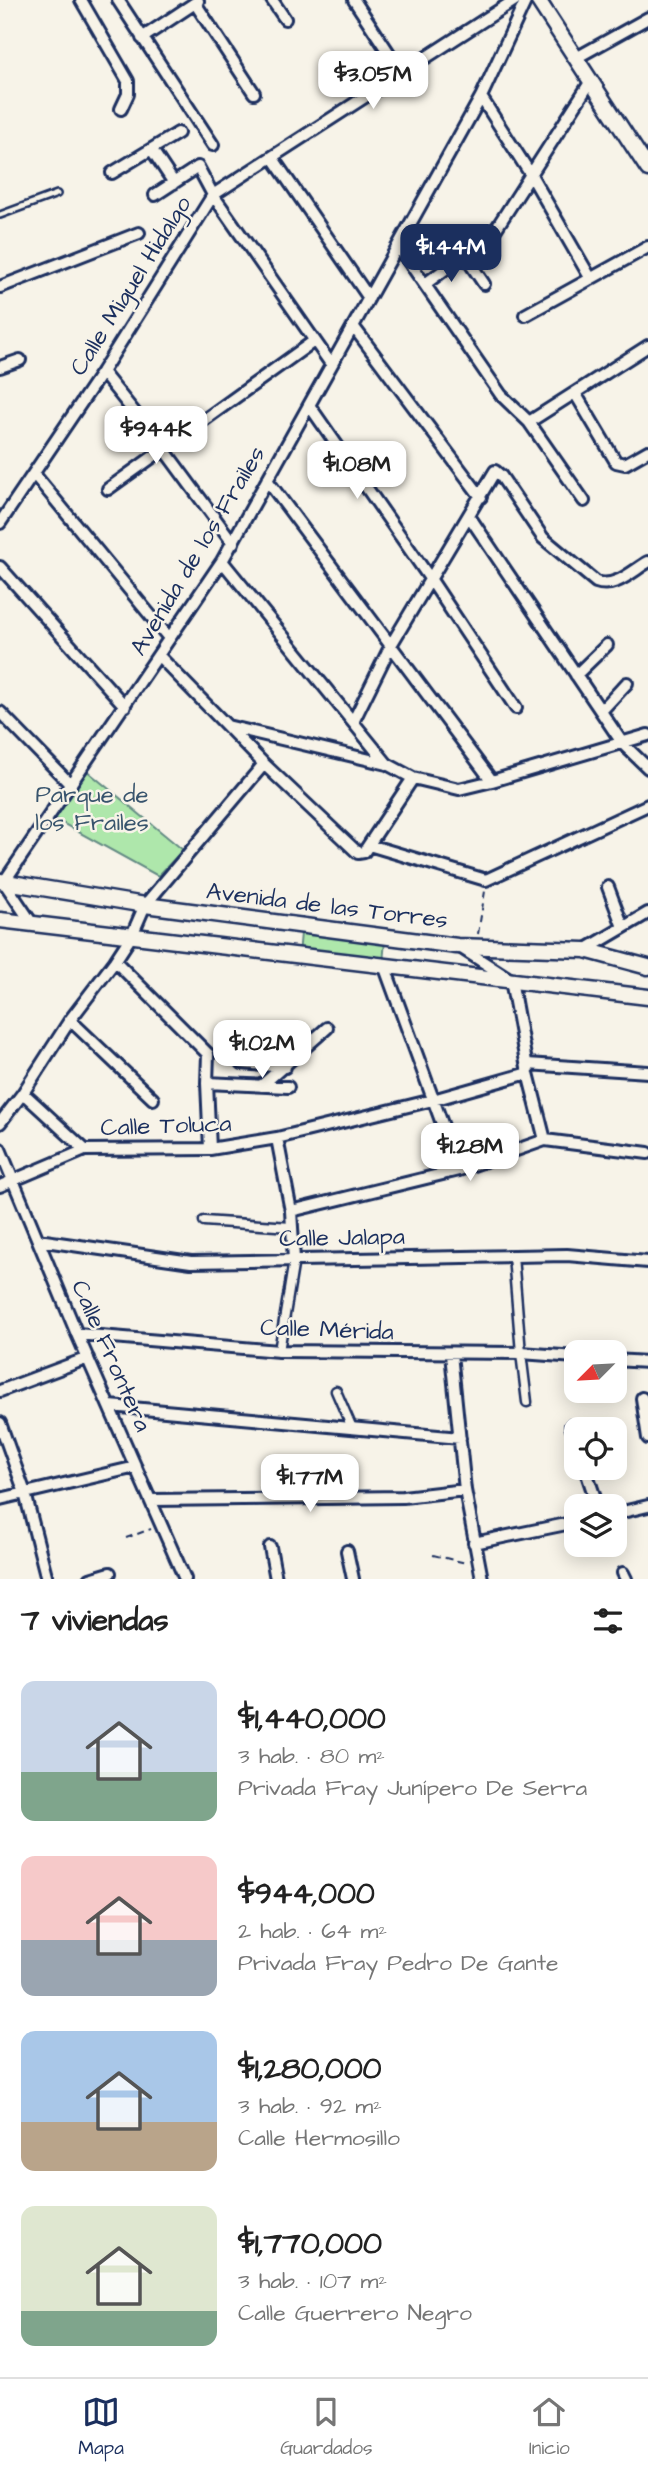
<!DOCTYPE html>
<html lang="es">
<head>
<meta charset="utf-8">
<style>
  :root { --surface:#fff; --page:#f6f6f6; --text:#222; --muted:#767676; --line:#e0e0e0; --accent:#1b2f5e }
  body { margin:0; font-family:"Architects Daughter",sans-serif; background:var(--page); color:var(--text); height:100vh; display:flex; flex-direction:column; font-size:26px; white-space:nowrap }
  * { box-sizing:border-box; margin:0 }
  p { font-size:23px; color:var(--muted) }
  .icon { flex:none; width:38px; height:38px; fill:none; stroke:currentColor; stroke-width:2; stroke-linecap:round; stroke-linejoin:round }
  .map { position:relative; height:1579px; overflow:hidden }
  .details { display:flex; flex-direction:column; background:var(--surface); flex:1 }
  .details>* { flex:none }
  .needle { width:46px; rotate:246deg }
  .fabs { position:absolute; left:564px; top:1340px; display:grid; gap:14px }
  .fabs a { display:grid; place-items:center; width:63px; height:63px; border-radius:14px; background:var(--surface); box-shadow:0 4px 18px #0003; font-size:35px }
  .price { position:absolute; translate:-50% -60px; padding:0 16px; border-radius:14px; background:#fff; color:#222; font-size:23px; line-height:46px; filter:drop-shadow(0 2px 4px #0008) }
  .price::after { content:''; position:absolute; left:50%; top:42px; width:21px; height:16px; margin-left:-10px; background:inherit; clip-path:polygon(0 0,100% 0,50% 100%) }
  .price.current { background:var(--accent); color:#fff }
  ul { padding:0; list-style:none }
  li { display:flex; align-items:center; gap:21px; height:175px; padding:0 21px }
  li span { display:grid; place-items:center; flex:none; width:196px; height:140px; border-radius:14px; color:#555 }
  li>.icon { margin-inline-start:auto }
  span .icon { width:84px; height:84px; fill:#fffc; stroke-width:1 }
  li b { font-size:30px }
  h2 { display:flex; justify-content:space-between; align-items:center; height:84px; padding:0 21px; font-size:30px }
  .tabs { display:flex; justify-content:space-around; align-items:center; height:98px; border-top:2px solid var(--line); background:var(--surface); font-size:19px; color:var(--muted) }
  .tabs a { display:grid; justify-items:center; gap:4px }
  .tabs .current { color:var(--accent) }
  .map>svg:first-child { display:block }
  .green { fill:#aee7ab; stroke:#648b84; stroke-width:2 }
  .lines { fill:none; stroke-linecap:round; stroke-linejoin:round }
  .service-casing { stroke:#1b2f5e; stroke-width:10 }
  .pedestrian-casing { stroke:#1b2f5e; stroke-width:13 }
  .minor-casing { stroke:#1b2f5e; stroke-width:16 }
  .tertiary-casing { stroke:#1b2f5e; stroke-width:19 }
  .path { stroke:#1b2f5e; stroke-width:2; stroke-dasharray:7 5; stroke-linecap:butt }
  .service { stroke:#f7f3e8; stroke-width:5 }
  .pedestrian { stroke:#f7f3e8; stroke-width:8 }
  .minor { stroke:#f7f3e8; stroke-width:10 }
  .tertiary { stroke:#f7f3e8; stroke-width:14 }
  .labels { text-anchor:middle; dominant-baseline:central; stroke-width:5; stroke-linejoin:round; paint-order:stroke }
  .street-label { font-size:24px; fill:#1b2f5e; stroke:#f7f3e8 }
  .park-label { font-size:24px; fill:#38546d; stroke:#f7f3e8 }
</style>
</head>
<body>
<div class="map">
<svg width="648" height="1579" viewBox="0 0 648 1579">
  <rect width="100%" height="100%" fill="#f7f3e8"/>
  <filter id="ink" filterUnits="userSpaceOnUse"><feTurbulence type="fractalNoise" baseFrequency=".0143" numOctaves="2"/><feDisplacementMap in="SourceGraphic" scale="14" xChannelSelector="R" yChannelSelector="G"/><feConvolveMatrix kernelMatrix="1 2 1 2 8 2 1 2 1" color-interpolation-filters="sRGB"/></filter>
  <g filter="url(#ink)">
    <!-- green -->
    <path class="green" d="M86 770 183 850 158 876 53 818Z
      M302 922 386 929 383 963 299 955Z"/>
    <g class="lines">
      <!-- service casing -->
      <g class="service-casing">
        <path id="service" d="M0 215 57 194"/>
      </g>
      <!-- pedestrian casing -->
      <g class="pedestrian-casing">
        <path id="pedestrian" d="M204 1221 291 1227
          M513 1256 521 1353 527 1402
          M279 1351 294 1260
          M336 1391 352 1428"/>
      </g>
      <!-- minor casing -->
      <g class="minor-casing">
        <path id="minor" d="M81 0 128 81V94L121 109
          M118 0 213 145
          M272 0 285 19
          M354 0 402 73
          M195 3 254 93
          M142 38 198 1
          M576 58 648 18
          M481 97 531 175 591 279
          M152 150 174 183
          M272 157 369 298
          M112 173 178 133
          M155 195 198 167 213 195 331 364
          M492 235 591 81
          M398 246 501 395 529 422 584 501
          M425 284 462 257H466L484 284
          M0 287 139 233
          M525 315 648 247
          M353 326 481 497
          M0 367 20 360
          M102 372 163 448 233 543
          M575 393 616 462 625 464 648 451
          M309 405 431 580 516 708
          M529 422 648 346
          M34 474 169 638
          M267 480 492 781
          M108 489 314 341
          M469 516 623 744 648 768
          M0 523 102 372 213 195 515 0
          M222 561 387 764
          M0 567 125 706
          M159 656 264 764 358 853 364 852 413 778
          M576 675 607 645
          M601 711 627 683
          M0 712 71 785
          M353 722 391 645 495 471 501 476 543 538 596 582C615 589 632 571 648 562
          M227 726 387 764 413 778 459 789 492 781 648 735
          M369 845 486 880 648 805
          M608 887 623 927
          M31 922 4 882 222 561 481 97 526 0
          M460 947 511 980 528 1073 545 1140
          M585 950 648 913
          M115 961 208 1054 207 1083 210 1149
          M384 965 459 1170
          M70 1020 153 1099
          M242 1063 285 1067
          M527 1064 648 1072
          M207 1083 288 1087
          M261 1086 327 1028
          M23 1093 85 1150
          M0 1123 23 1093 70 1020 115 961 132 935 145 905 264 764
          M277 1138 291 1211 294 1260
          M0 1149 77 1334 185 1579
          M0 1186 85 1150 210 1149 277 1138 433 1100 528 1073
          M291 1211 459 1170 545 1140 648 1153
          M38 1240 191 1262 567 1255 648 1262
          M77 1334 279 1351 521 1353 576 1357
          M451 1354 465 1490 482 1579
          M614 1360 648 1362
          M0 1391 88 1358
          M642 1398 648 1438
          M110 1406 460 1438
          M0 1423 25 1493 47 1579
          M571 1426 576 1440
          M585 1468 598 1507
          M0 1499 136 1467
          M152 1500 403 1497 465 1490
          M614 1514 648 1506
          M474 1543 576 1522
          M270 1547 276 1579
          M347 1551 353 1579
          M623 1573 626 1579
          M90 1579 110 1573"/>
      </g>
      <!-- tertiary casing -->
      <g class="tertiary-casing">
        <path id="tertiary" d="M538 0 648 169
          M0 881 145 905 457 946 585 950 648 967
          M0 920 648 997"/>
      </g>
      <!-- path -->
      <path class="path" d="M478 934 485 891
        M126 1538 151 1529
        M433 1555 466 1563"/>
      <!-- service -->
      <use href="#service" class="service"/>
      <!-- pedestrian -->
      <use href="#pedestrian" class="pedestrian"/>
      <!-- minor -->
      <use href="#minor" class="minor"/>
      <!-- tertiary -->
      <use href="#tertiary" class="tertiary"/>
    </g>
  </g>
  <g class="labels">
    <!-- street labels -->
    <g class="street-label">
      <text transform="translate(131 286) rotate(-58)">Calle Miguel Hidalgo</text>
      <text transform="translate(198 551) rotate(-59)">Avenida de los Frailes</text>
      <text transform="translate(327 906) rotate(7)">Avenida de las Torres</text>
      <text transform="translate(166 1126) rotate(-2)">Calle Toluca</text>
      <text transform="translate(342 1238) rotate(-1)">Calle Jalapa</text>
      <text transform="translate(327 1330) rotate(2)">Calle Mérida</text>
      <text transform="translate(111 1356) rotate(66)">Calle Frontera</text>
    </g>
    <!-- park labels -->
    <g class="park-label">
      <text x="92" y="795">Parque de<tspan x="92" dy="28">los Frailes</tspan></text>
    </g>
  </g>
</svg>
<div class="fabs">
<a><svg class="needle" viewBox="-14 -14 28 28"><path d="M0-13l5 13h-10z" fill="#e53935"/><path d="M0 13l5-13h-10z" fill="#767676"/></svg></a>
<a><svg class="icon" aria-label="locate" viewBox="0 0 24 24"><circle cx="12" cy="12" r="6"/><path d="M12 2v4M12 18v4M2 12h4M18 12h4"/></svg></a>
<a><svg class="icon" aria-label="layers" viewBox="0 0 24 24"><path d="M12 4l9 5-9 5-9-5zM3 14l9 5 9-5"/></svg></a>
</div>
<b class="price" style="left:373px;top:111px">$3.05M</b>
<b class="price current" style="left:451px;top:284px">$1.44M</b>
<b class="price" style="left:156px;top:466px">$944K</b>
<b class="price" style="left:357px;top:501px">$1.08M</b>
<b class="price" style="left:262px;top:1080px">$1.02M</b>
<b class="price" style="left:470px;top:1183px">$1.28M</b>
<b class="price" style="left:310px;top:1514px">$1.77M</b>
</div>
<section class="details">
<h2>7 viviendas<svg class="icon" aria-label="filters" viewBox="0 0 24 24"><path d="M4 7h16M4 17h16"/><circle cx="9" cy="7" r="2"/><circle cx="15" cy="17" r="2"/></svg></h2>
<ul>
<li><span style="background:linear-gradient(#c9d6e8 65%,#7fa58c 0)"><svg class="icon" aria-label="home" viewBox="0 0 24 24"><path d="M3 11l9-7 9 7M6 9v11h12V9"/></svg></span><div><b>$1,440,000</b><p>3 hab. · 80 m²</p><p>Privada Fray Junípero De Serra</p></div></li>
<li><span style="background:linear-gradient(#f6c9c9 60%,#9aa5b1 0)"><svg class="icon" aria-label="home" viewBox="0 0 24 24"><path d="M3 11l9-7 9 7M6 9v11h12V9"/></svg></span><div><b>$944,000</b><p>2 hab. · 64 m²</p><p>Privada Fray Pedro De Gante</p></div></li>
<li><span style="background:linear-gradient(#a9c7e8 65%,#b9a48a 0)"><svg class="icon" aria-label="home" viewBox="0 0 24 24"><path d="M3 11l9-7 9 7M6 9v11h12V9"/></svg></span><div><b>$1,280,000</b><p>3 hab. · 92 m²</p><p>Calle Hermosillo</p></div></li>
<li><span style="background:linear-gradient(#dfe7d0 75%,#7fa58c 0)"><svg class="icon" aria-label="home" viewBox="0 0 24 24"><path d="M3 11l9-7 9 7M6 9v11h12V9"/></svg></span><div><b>$1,770,000</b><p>3 hab. · 107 m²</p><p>Calle Guerrero Negro</p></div></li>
</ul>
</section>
<nav class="tabs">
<a class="current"><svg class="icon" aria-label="map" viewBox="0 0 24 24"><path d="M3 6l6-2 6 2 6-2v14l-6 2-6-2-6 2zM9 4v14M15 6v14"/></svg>Mapa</a>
<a><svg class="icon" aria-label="saved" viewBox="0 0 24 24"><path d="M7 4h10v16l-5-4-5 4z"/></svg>Guardados</a>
<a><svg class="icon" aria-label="home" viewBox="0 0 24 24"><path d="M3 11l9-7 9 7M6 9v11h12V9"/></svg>Inicio</a>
</nav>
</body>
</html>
